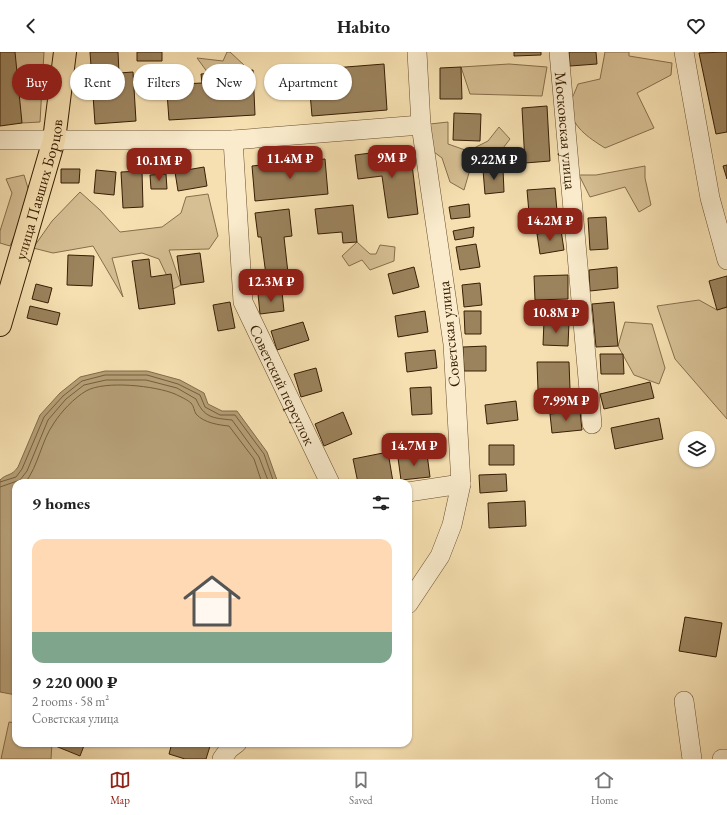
<!DOCTYPE html>
<html lang="en">
<head>
<meta charset="utf-8">
<style>
  :root { --surface:#fff; --page:#f6f6f6; --text:#222; --muted:#767676; --line:#e0e0e0; --accent:#8f2418 }
  body { margin:0; font-family:"EB Garamond",serif; background:var(--page); color:var(--text); height:100vh; display:flex; flex-direction:column; font-size:15px; white-space:nowrap }
  * { box-sizing:border-box; margin:0 }
  p { font-size:13px; color:var(--muted) }
  .icon { flex:none; width:22px; height:22px; fill:none; stroke:currentColor; stroke-width:2; stroke-linecap:round; stroke-linejoin:round }
  .map { position:relative; flex:1; overflow:hidden }
  .sheet { position:absolute; left:12px; top:427px; width:400px; height:268px; display:flex; flex-direction:column; background:var(--surface); border-radius:12px; box-shadow:0 1px 3px #0004 }
  .sheet>* { flex:none }
  .guide { position:absolute; left:12px; top:12px; width:400px; height:36px; display:flex; gap:8px }
  .buttons { position:absolute; left:679px; top:379px; display:grid; gap:8px }
  .buttons a { display:grid; place-items:center; width:36px; height:36px; border-radius:50%; background:var(--surface); box-shadow:0 1px 3px #0004; font-size:20px }
  .price { position:absolute; translate:-50% -34px; padding:0 9px; border-radius:8px; background:var(--accent); color:#fff; font-size:13px; line-height:26px; filter:drop-shadow(0 1px 2px #0008) }
  .price::after { content:''; position:absolute; left:50%; top:24px; width:12px; height:9px; margin-left:-6px; background:inherit; clip-path:polygon(0 0,100% 0,50% 100%) }
  .price.on { background:#222; color:#fff }
  ul { padding:0; list-style:none }
  li { display:grid; align-content:center; gap:8px; height:212px; padding:0 20px }
  li+li { border-top:1px solid var(--line) }
  li span { display:grid; place-items:center; height:124px; border-radius:12px; color:#555 }
  li>.icon { margin-inline-start:auto }
  span .icon { width:72px; height:72px; fill:#fffc; stroke-width:1 }
  li b { font-size:17px }
  h2 { display:flex; justify-content:space-between; align-items:center; height:48px; padding:0 20px; font-size:17px }
  .tag { padding:0 14px; border-radius:18px; background:var(--surface); box-shadow:0 1px 3px #0004; font-size:14px; line-height:36px }
  .tag.on { background:var(--accent); color:#fff }
  header { display:flex; justify-content:space-between; align-items:center; height:52px; padding:0 20px; background:var(--surface); font-size:18px; font-weight:700 }
  .menu { display:flex; justify-content:space-around; align-items:center; height:56px; border-top:1px solid var(--line); background:var(--surface); font-size:11px; color:var(--muted) }
  .menu a { display:grid; justify-items:center; gap:2px }
  .menu .on { color:var(--accent) }
  .map>svg:first-child { display:block }
  .green { fill:#d6bf93; stroke:#876e4b }
  .water { fill:#b59e76; stroke:#836b48 }
  .lines { fill:none; stroke-linecap:round; stroke-linejoin:round }
  .shore { stroke:#765e3c; stroke-width:1 }
  .building { fill:#9b835d; stroke:#381e03 }
  .minor-casing { stroke:#684e2e; stroke-width:20 }
  .major-casing { stroke:#381e03; stroke-width:24 }
  .minor { stroke:#f9ebcc; stroke-width:19 }
  .major { stroke:#f6e0b1; stroke-width:22 }
  .labels { text-anchor:middle; dominant-baseline:central; stroke-width:3.5; stroke-linejoin:round; paint-order:stroke }
  .street-label { font-size:16px; fill:#381e03; stroke:#f9ebcc }
</style>
</head>
<body>
<header><svg class="icon" aria-label="back" viewBox="0 0 24 24"><path d="M15 5l-7 7 7 7"/></svg>Habito<svg class="icon" aria-label="heart" viewBox="0 0 24 24"><path d="M12 20l-8-8c-3-5 5-10 8-4 3-6 11-1 8 4z"/></svg></header>
<div class="map">
<svg width="727" height="707" viewBox="0 0 727 707">
  <rect width="100%" height="100%" fill="#f6e0b1"/>
  <filter id="stains"><feTurbulence type="fractalNoise" baseFrequency=".005" numOctaves="4"/><feColorMatrix values="0 0 0 0 .2 0 0 0 0 .09 0 0 0 0 .02 0 0 0 .5 -.17"/></filter>
  <radialGradient id="worn" r=".72"><stop offset=".6" stop-color="#630" stop-opacity="0"/><stop offset="1" stop-color="#630" stop-opacity=".3"/></radialGradient>
  <!-- green -->
  <path class="green" d="M7 0H44L40 70 22 71 11 60Z
    M227 0H230L244 13 238 19 208 21 197 6 223 9Z
    M605 0H629V4L672 11 671 23 637 41 654 76 605 96C589 86 570 74 570 53 571 47 576 38 578 32L600 27Z
    M509 12 547 15 542 44 470 42 461 15Z
    M448 70V92L468 99 488 89 499 75 510 87 497 104 471 114 464 138 450 130 442 106 430 97 421 73Z
    M645 114V126L651 153 639 160 625 135 590 145 579 123H596Z
    M24 123 31 146 10 194 0 191V179L12 141 6 127Z
    M80 140 100 158 120 180 162 175 181 161 186 145 208 142 218 184 209 197 169 198 181 233 173 237 159 207 142 201 112 206 123 245 93 194 53 201 33 196 52 169Z
    M357 190 370 202H376L380 193 395 195 394 209 370 218 362 208 349 214 342 204Z
    M699 248 717 258 727 255V367L675 307 657 254Z
    M625 270 652 272 665 316 659 332 634 323 618 294Z
    M9 670 16 671V691H52L51 707H1Z"/>
  <!-- water -->
  <path class="water" d="M105 319H147L180 328 204 341 208 352 222 359H237L267 400 278 431H16V643L0 640V428C7 421 11 425 18 415L40 363 60 341 80 325Z"/>
  <g class="lines">
    <!-- shore -->
    <path class="shore" d="M0 430 16 425 22 417 44 365 63 344 82 329 105 323H147L178 332 200 343 205 355 220 363H235L264 402 274 431
      M25 431C39 413 41 389 54 371 61 360 74 346 86 339 105 328 156 334 175 342 179 344 188 348 191 351 194 354 194 359 196 362 204 371 219 373 229 374L254 407 262 431
      M0 435 20 428 27 419 48 368 66 347 84 333 106 328H146L177 336 196 347C204 366 213 366 232 368L259 405 269 431"/>
  </g>
  <!-- building -->
  <path class="building" d="M0 0H15L22 71 0 74Z
    M90 0H118L119 21 133 20 136 69 95 72Z
    M137 0H162V9H137Z
    M514 0H541V3L514 4Z
    M569 0H596L597 12 570 14Z
    M727 0V80L716 82 699 1Z
    M384 12 387 58 312 64 308 18Z
    M461 15 462 47H440V16Z
    M253 18 255 63 169 68 167 41 184 40 183 32 202 31 201 22Z
    M547 54 550 109 525 111 522 56Z
    M454 61 481 62 480 89 453 88Z
    M410 96 418 162 388 166 382 124 358 127 355 103Z
    M325 107 328 142 255 149 252 114Z
    M727 113V127L723 114Z
    M204 115 207 134 178 139 175 120Z
    M61 117H80L79 131H61Z
    M503 117 504 140 485 142 483 118Z
    M96 118 116 120 114 143 94 141Z
    M142 119 143 155 123 156 121 120Z
    M166 122 167 137H151L150 123Z
    M555 136 557 159 529 161 527 138Z
    M469 152 470 165 451 167 449 155Z
    M353 153 357 190 343 191 342 180 318 182 315 157Z
    M289 157 292 184 284 185 288 221 266 223 261 185H258L255 161Z
    M606 165 608 197 590 198 588 166Z
    M474 175 473 185 455 188 453 179Z
    M561 178 564 198 540 202 537 182Z
    M476 192 480 215 460 218 456 195Z
    M200 201 204 230 181 233 177 204Z
    M68 203 94 204 92 234 67 233Z
    M149 207 151 225 171 222 175 252 139 257 132 209Z
    M414 215 419 235 393 242 388 222Z
    M617 215 618 236 590 239 589 218Z
    M568 223V247L535 248 534 224Z
    M727 224V255L717 258 709 229Z
    M480 231 482 253 464 255 462 233Z
    M36 232 52 236 48 251 32 247Z
    M282 240 284 259 260 262 258 242Z
    M230 250 235 276 218 279 213 253Z
    M614 250 618 294 596 295 592 252Z
    M30 254 60 261 57 273 27 266Z
    M425 259 428 280 398 285 395 264Z
    M464 259H481V282H465Z
    M544 269 569 270 568 294 543 293Z
    M303 270 309 288 277 298 271 279Z
    M486 294V319H464L463 295Z
    M435 298 437 316 407 320 405 301Z
    M600 302H623L624 322H601Z
    M537 310H569L570 337 538 338Z
    M316 316 322 339 301 345 294 322Z
    M650 330 654 346 604 357 600 342Z
    M431 335 432 362 412 363 410 336Z
    M516 349 518 368 487 372 485 353Z
    M580 359 582 378 552 381 550 362Z
    M343 360 352 382 324 394 315 372Z
    M659 366 663 387 615 397 611 376Z
    M489 393H514V413H489Z
    M388 400 393 430 358 431 353 407Z
    M427 402 430 425 401 428 398 406Z
    M506 422 507 439 480 441 479 423Z
    M525 449 526 474 489 476 488 451Z
    M685 565 722 571 716 605 679 599Z
    M54 691H85L80 704 53 693Z
    M172 691H211L206 707H185L169 702Z"/>
  <g class="lines">
    <!-- minor casing -->
    <g class="minor-casing">
      <g id="minor">
        <path id="s1" d="M559 0 592 372"/>
        <path d="M684 0 710 146 727 208"/>
        <path d="M0 88H233L421 73"/>
        <path id="s2" d="M233 88 243 250 330 431"/>
        <path d="M408 440 461 432"/>
        <path d="M408 552 440 504 452 473 461 432 453 292 421 73 417 0"/>
        <path d="M684 649 692 707"/>
        <path d="M222 707 229 697 237 691"/>
        <path d="M722 707H727"/>
      </g>
    </g>
    <!-- major casing -->
    <g class="major-casing">
      <g id="major">
        <path id="s3" d="M0 273 54 88 65 0"/>
      </g>
    </g>
    <!-- minor -->
    <use href="#minor" class="minor"/>
    <!-- major -->
    <use href="#major" class="major"/>
  </g>
  <g class="labels">
    <!-- street labels -->
    <g class="street-label">
      <text stroke="none"><textPath href="#s1" startOffset="79">Московская улица</textPath></text>
      <text stroke="none"><textPath href="#s3" startOffset="141">улица Павших Борцов</textPath></text>
      <text transform="translate(449 282) rotate(-96)">Советская улица</text>
      <text stroke="none"><textPath href="#s2" startOffset="254">Советский переулок</textPath></text>
    </g>
  </g>
  <rect width="100%" height="100%" filter="url(#stains)"/>
  <rect width="100%" height="100%" fill="url(#worn)"/>
</svg>
<div class="buttons">
<a><svg class="icon" aria-label="layers" viewBox="0 0 24 24"><path d="M12 4l9 5-9 5-9-5zM3 14l9 5 9-5"/></svg></a>
</div>
<b class="price" style="left:392px;top:127px">9M ₽</b>
<b class="price" style="left:290px;top:128px">11.4M ₽</b>
<b class="price on" style="left:494px;top:129px">9.22M ₽</b>
<b class="price" style="left:159px;top:130px">10.1M ₽</b>
<b class="price" style="left:550px;top:190px">14.2M ₽</b>
<b class="price" style="left:271px;top:251px">12.3M ₽</b>
<b class="price" style="left:556px;top:282px">10.8M ₽</b>
<b class="price" style="left:566px;top:370px">7.99M ₽</b>
<b class="price" style="left:414px;top:415px">14.7M ₽</b>
<div class="guide">
<a class="tag on">Buy</a>
<a class="tag">Rent</a>
<a class="tag">Filters</a>
<a class="tag">New</a>
<a class="tag">Apartment</a>
</div>
<section class="sheet">
<h2>9 homes<svg class="icon" aria-label="filters" viewBox="0 0 24 24"><path d="M4 7h16M4 17h16"/><circle cx="9" cy="7" r="2"/><circle cx="15" cy="17" r="2"/></svg></h2>
<ul>
<li><span style="background:linear-gradient(#ffd9b3 75%,#7fa58c 0)"><svg class="icon" aria-label="home" viewBox="0 0 24 24"><path d="M3 11l9-7 9 7M6 9v11h12V9"/></svg></span><div><b>9 220 000 ₽</b><p>2 rooms · 58 m²</p><p>Советская улица</p></div></li>
</ul>
</section>
</div>
<nav class="menu">
<a class="on"><svg class="icon" aria-label="map" viewBox="0 0 24 24"><path d="M3 6l6-2 6 2 6-2v14l-6 2-6-2-6 2zM9 4v14M15 6v14"/></svg>Map</a>
<a><svg class="icon" aria-label="saved" viewBox="0 0 24 24"><path d="M7 4h10v16l-5-4-5 4z"/></svg>Saved</a>
<a><svg class="icon" aria-label="home" viewBox="0 0 24 24"><path d="M3 11l9-7 9 7M6 9v11h12V9"/></svg>Home</a>
</nav>
</body>
</html>
